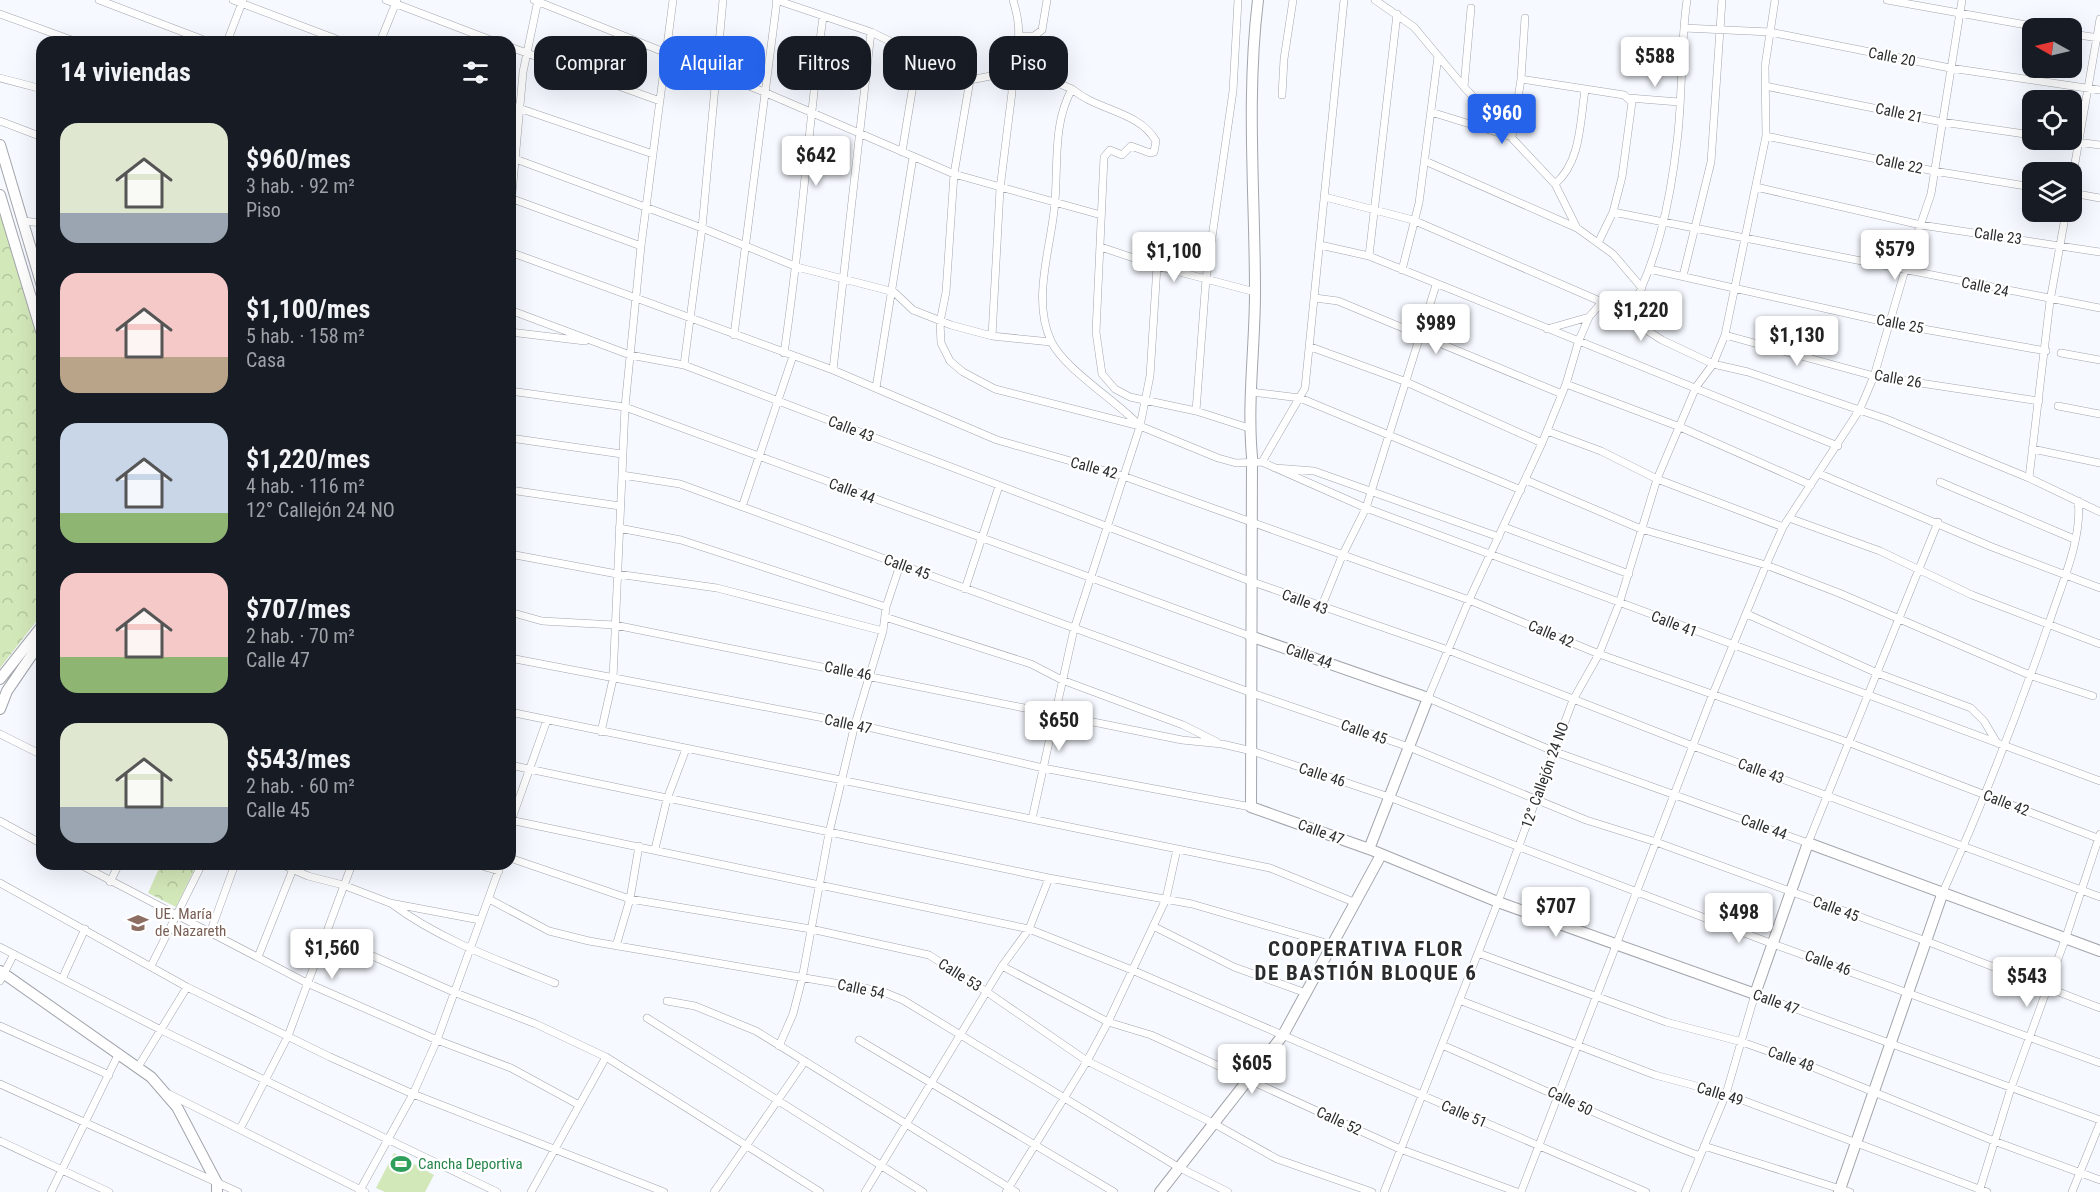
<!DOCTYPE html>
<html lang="es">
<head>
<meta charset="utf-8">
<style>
  :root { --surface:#171b24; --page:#242831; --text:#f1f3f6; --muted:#9ea1a6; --accent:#2563eb }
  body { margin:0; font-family:"Roboto Condensed",sans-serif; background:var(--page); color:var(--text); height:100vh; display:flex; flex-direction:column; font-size:22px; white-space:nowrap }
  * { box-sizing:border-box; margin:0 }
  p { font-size:20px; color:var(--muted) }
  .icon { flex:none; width:33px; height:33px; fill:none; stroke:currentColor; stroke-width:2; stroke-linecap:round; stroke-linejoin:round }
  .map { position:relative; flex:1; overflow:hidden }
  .sheet { position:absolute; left:36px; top:36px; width:480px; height:834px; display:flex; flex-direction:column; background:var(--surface); border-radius:18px; box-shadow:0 6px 24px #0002 }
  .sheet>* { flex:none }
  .banner { position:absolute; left:534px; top:36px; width:570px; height:54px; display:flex; gap:12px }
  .needle { width:39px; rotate:278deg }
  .fabs { position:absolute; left:2022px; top:18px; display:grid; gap:12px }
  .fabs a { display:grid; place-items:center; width:60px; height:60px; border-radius:12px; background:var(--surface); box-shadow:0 6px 24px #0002; font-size:30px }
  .price { position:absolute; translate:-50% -51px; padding:0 14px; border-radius:6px; background:#fff; color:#222; font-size:20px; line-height:39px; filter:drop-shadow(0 2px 3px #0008) }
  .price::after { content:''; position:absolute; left:50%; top:36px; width:18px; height:14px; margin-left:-9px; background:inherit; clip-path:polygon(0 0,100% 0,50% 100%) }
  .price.current { background:var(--accent); color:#fff }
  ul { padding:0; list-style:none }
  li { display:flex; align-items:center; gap:18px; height:150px; padding:0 24px }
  li span { display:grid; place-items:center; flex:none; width:168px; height:120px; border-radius:18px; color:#555 }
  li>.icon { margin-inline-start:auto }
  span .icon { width:72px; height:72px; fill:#fffc; stroke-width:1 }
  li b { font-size:26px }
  h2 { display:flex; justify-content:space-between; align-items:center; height:72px; padding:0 24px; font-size:26px }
  .chip { padding:0 21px; border-radius:18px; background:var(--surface); box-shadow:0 6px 24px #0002; font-size:21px; line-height:54px }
  .chip.current { background:var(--accent); color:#fff }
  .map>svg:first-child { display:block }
  .grass { fill:#d3e8b9 }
  .park { fill:url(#park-crowns) }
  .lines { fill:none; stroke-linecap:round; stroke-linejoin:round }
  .street-casing { stroke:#a2a5ab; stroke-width:8 }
  .secondary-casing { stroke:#a2a5ab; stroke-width:12 }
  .street { stroke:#fff; stroke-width:7 }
  .secondary { stroke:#fff; stroke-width:10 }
  .labels { text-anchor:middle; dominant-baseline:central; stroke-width:4.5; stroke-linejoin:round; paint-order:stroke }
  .street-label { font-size:15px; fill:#2b2c2e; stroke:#fff }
  .education-label { font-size:15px; fill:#785e54; stroke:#fff; text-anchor:start }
  .leisure-label { font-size:15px; fill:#27864d; stroke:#fff; text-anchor:start }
  .district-label { font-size:21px; font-weight:bold; letter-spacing:1.5px; fill:#2b2c2e; stroke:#fff }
</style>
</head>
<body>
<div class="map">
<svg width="2100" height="1192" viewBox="0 0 2100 1192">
  <defs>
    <pattern id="park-crowns" width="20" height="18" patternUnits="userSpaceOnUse" patternTransform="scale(1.5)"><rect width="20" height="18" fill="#d3e8b9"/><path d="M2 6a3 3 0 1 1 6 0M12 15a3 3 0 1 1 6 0" fill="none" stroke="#b5c79f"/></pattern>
  </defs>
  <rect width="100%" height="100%" fill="#f6f9ff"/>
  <!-- grass -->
  <path class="grass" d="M394 1153 434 1175 425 1192H385L376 1188Z"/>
  <!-- park -->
  <path class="park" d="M0 208 42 351V614L0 668Z
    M161 864H197L176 907 148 893Z"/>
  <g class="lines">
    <!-- street casing -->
    <g class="street-casing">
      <path id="street" d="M99 0 209 42
        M233 0 344 42
        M386 0 496 42
        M534 0 764 92 954 174 1101 215
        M776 0 871 32 970 80 1001 74C1022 50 1022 29 1013 0
        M1375 0 1414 27 1464 87 1555 184 1577 228
        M1887 0 2043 28
        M0 14 77 42
        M1684 28 1770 32 1950 68 2100 90
        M2072 34 2099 38
        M1021 36H1034L1042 30 1047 0
        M1034 36 1050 80 1072 89C1053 122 1058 164 1055 201 1052 246 1031 298 1051 341 1064 369 1117 401 1140 426
        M227 42 243 0
        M380 42 397 0
        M510 47 660 101
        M0 78 42 89
        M1521 79 1624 95 1632 102 1622 177 1613 212 1599 241
        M970 80 954 174 946 292 940 322 941 343 950 361 963 372 995 389 1140 426 1218 458 1236 463 1262 462 1366 508 2100 781
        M1765 86 1942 122 2032 135
        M1464 87 1471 8
        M1072 89C1098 111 1139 111 1156 141L1154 152 1150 153 1131 146 1122 155 1110 150 1104 157 1096 332 1102 374 1115 389 1130 397 1196 411 1249 428
        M1282 95 1284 59 1293 0
        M1629 98 1679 102
        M510 105 653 154
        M1431 112 1512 137 1521 79 1525 18
        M0 121 42 137
        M1766 136 1934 171 2032 187
        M2062 140 2100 145
        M902 152 918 55
        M510 157 702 228 797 267 894 292 913 310 951 325 992 336 1051 342
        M1425 161 1577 228 1613 254 1642 288
        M2072 180 2100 19
        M1555 184C1581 162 1580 122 1585 90
        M1756 187 1921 225 2100 252
        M2072 193 2100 198
        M1325 197 1413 220 1602 302
        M510 198 641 246
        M1613 212 2100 308
        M510 216 523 72 538 0
        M23 221 42 223
        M1320 245 1369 256 1838 446
        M1101 247 1157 266 1255 292
        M510 252 833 370 997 440 1123 476 1469 600 1599 654 1850 743 2100 839
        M1369 256 1397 14
        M1649 269 1890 323 2046 351
        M1402 270 1419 203 1438 56
        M1683 276 1711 162 1722 0
        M1315 298 1338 301 1562 394
        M510 310 630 355 684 365 1250 581 1448 650 1693 746 2100 897
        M1626 318C1657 265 1670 203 1677 142 1683 95 1680 47 1687 0
        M1547 329 1589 317
        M510 332 585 341
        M734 335 777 0
        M1725 335 1874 376 2039 401
        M992 336 1000 189 1012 92 1009 65
        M1311 347 1404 381 1542 443
        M784 353C801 241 808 129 823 17
        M2061 353 2100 360
        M684 365 702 228 723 0
        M833 370 871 32
        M1566 384 1680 427 1811 485
        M876 388 913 157
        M510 391 625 407 1250 636
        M1251 392 1300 398 1521 490
        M2058 406 2100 414
        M1196 411 1206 279 1233 91 1238 0
        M1547 431 1601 451 1657 479 1783 527
        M510 438 622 454
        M2032 449 2100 463
        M1262 462 1305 388 1344 0
        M1275 468 1314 471 1499 537
        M1820 474 1992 547 2100 588
        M622 475 680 484 1252 693 1409 747 1586 820 1656 842 1926 941 2100 1008
        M2029 478 2050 301 2066 212
        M1526 480 1641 529 1766 565 1839 593 2032 676 2093 696
        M1940 482 2074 539
        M510 490 620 506
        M742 507 793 356
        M1789 518 1880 551 1972 595 2100 644
        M1938 522 1808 843 1553 751 1428 698 1469 600 1542 443 1566 384 1579 340 1589 317 1602 302 1662 340 1713 364 1748 372 1886 419 2029 478 2100 512
        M1504 527 1629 574
        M619 528 681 540 886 607
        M510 554 617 574 717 588 883 631
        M965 589 999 486
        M1321 608 1342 556 1366 508 1436 285
        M510 612 542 621 615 625 1182 740 1222 744 1252 751 1389 797 1773 944 2100 1063
        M1747 614 1877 673 1971 708 1984 721 1997 743
        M885 617 1031 664 1062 680 1183 725 1217 742
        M510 658 855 724 1043 768 1251 807
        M510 712 1270 868 1356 903
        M601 732 613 679 625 407 641 246 673 0
        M0 734 42 755
        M510 765 1049 878 1192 904 1333 945
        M1032 819 1074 629 1140 426 1150 376 1157 266
        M510 820 1029 929 1132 970 1646 1192
        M0 821 42 844
        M510 824 547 720
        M655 849 667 799 686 749
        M510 858 630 899 811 929 929 955 987 992 1087 1061 1213 1123 1277 1159 1372 1192
        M79 864 307 983 437 1040 511 1068 579 1105
        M281 864 308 876 343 885 390 903 480 920
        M475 864 499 871
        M110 882 119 864
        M0 883 187 987 330 1057 413 1094 664 1192
        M1943 892C1983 803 2018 713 2050 620 2061 586 2083 537 2078 501
        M489 899 549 931 589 941 881 991 903 1000 1178 1167 1228 1192
        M392 904C440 940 500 961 555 983
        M1153 926 1234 967 1306 993
        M210 933 235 864
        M325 935 456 993 536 1024 606 1057 820 1192
        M616 946 630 899 639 846
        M0 947 161 1030 497 1192
        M1478 953 1666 1022 1742 1042 1810 1066 1994 1141 2100 1180
        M258 957 293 869
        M151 966 202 864
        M1002 966 1108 1022 1151 1035 1400 1149 1517 1192
        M63 977 85 929
        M0 981 14 954
        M1459 1000 1655 1075 1726 1094 1987 1192
        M667 1001 695 1006 756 1031 1016 1192
        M647 1018 923 1192
        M0 1026 109 1075
        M859 1040 1114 1192
        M1442 1045C1528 1082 1612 1123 1700 1156
        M779 1046 793 1014 802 979 829 833 855 724 883 631 886 607 900 565
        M138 1067 187 987
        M0 1084 238 1192
        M169 1094 365 1192
        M240 1129 288 1036 352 864
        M0 1141 109 1192
        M1704 1146 1850 1192
        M51 1192 119 1053
        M359 1192 413 1094 437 1040 501 864
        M531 1192 606 1057
        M714 1192 805 1061
        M865 1192 1002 966 1029 929 1049 878
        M1006 1192 1087 1061 1108 1022 1166 899 1177 849
        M1384 1192 1498 902 1573 700 1599 654 1619 604 1657 479 1696 387 1713 364 1725 335 1766 136 1765 66 1775 0
        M1521 1192 1712 696 1766 565 1783 527 1860 409 1874 376 1905 270 1931 194 1962 0
        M1685 1192 1726 1094 1755 994 2100 1120
        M1979 1192 2011 1088 2066 937 2100 834
        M2072 1192 2100 1123"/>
    </g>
    <!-- secondary casing -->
    <g class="secondary-casing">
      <path id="secondary" d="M1258 0C1246 97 1255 195 1255 292 1255 347 1247 402 1252 457L1251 807 1369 849 1498 902 1755 994 1808 843 2100 951
        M0 145 42 286
        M0 195 42 334
        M1250 636 1428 698 1369 849
        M0 679 42 626
        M0 709 7 691 42 640
        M0 971 151 1077 177 1107 217 1183V1192
        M1160 1192 1283 1035 1381 855
        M1839 1192 1943 892"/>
    </g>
    <!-- street -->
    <use href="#street" class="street"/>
    <!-- secondary -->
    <use href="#secondary" class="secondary"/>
  </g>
  <!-- icons -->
  <defs>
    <g id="school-bare" transform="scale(1.62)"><path d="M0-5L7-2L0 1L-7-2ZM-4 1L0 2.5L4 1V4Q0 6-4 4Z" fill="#8d6e63" stroke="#fff" stroke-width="2.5" paint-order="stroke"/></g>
    <g id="stadium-bare" transform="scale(1.62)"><path d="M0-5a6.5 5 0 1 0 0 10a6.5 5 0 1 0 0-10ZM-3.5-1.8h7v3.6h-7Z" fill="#2e9e5b" stroke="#fff" stroke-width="2.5" paint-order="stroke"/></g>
  </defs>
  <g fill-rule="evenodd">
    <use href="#school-bare" x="138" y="923"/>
    <use href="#stadium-bare" x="401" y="1164"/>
  </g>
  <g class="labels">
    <!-- street labels -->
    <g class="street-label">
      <text transform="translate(1892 57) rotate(11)">Calle 20</text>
      <text transform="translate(1899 113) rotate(12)">Calle 21</text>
      <text transform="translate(1899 164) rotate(12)">Calle 22</text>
      <text transform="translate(1998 236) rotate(8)">Calle 23</text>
      <text transform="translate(1985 287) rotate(12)">Calle 24</text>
      <text transform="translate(1900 324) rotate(11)">Calle 25</text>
      <text transform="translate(1898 379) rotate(10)">Calle 26</text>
      <text transform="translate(851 429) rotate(21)">Calle 43</text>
      <text transform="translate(1094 468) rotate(15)">Calle 42</text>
      <text transform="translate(852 491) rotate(20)">Calle 44</text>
      <text transform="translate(907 567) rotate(20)">Calle 45</text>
      <text transform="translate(1305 602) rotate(20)">Calle 43</text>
      <text transform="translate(1674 624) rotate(21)">Calle 41</text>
      <text transform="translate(1551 634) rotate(23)">Calle 42</text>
      <text transform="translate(1309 656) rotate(19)">Calle 44</text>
      <text transform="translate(848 671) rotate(11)">Calle 46</text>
      <text transform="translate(848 724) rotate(12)">Calle 47</text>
      <text transform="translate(1364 732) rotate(19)">Calle 45</text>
      <text transform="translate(1761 771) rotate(20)">Calle 43</text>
      <text transform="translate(1322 775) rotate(18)">Calle 46</text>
      <text transform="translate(1545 775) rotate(-70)">12° Callejón 24 NO</text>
      <text transform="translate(2006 803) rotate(21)">Calle 42</text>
      <text transform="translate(1764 827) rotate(20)">Calle 44</text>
      <text transform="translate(1321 832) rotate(20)">Calle 47</text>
      <text transform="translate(1836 909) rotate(20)">Calle 45</text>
      <text transform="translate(1828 963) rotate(20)">Calle 46</text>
      <text transform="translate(960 975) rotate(32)">Calle 53</text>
      <text transform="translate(861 989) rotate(12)">Calle 54</text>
      <text transform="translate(1776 1002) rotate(20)">Calle 47</text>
      <text transform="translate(1791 1059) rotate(20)">Calle 48</text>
      <text transform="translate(1720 1094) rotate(17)">Calle 49</text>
      <text transform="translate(1570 1101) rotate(26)">Calle 50</text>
      <text transform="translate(1464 1114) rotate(23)">Calle 51</text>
      <text transform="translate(1339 1121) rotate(25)">Calle 52</text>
    </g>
    <!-- education labels -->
    <g class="education-label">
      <text x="155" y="914">UE. María<tspan x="155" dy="17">de Nazareth</tspan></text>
    </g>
    <!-- leisure labels -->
    <g class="leisure-label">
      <text x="418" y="1164">Cancha Deportiva</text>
    </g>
    <!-- district labels -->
    <g class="district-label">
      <text x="1366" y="949">COOPERATIVA FLOR<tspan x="1366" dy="24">DE BASTIÓN BLOQUE 6</tspan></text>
    </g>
  </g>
</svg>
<div class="fabs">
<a><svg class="needle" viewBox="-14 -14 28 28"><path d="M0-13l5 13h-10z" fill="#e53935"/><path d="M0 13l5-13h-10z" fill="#9ea1a6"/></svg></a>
<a><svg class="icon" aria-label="locate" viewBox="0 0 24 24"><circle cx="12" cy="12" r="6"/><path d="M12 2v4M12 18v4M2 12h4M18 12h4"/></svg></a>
<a><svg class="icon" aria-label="layers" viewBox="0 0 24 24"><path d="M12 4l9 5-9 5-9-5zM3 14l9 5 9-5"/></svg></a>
</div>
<b class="price" style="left:1655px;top:88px">$588</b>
<b class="price current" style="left:1502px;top:145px">$960</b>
<b class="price" style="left:816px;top:187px">$642</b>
<b class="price" style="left:1895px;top:281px">$579</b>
<b class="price" style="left:1174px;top:283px">$1,100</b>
<b class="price" style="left:1641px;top:342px">$1,220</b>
<b class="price" style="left:1436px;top:355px">$989</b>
<b class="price" style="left:1797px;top:367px">$1,130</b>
<b class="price" style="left:1059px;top:752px">$650</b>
<b class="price" style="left:1556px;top:938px">$707</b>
<b class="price" style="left:1739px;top:944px">$498</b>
<b class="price" style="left:332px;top:980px">$1,560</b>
<b class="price" style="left:2027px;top:1008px">$543</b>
<b class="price" style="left:1252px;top:1095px">$605</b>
<div class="banner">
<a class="chip">Comprar</a>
<a class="chip current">Alquilar</a>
<a class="chip">Filtros</a>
<a class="chip">Nuevo</a>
<a class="chip">Piso</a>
</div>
<section class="sheet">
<h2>14 viviendas<svg class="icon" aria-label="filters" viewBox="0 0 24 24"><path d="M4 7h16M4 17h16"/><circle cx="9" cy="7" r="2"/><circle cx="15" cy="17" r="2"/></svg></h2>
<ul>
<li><span style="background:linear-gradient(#dfe7d0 75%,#9aa5b1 0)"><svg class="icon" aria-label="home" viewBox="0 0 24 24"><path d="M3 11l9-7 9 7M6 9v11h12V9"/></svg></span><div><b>$960/mes</b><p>3 hab. · 92 m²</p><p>Piso</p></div></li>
<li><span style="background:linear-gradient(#f6c9c9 70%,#b9a48a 0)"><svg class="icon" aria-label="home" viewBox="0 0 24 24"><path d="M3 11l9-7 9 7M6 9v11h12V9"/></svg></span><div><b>$1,100/mes</b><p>5 hab. · 158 m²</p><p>Casa</p></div></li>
<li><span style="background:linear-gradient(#c9d6e8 75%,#8fb573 0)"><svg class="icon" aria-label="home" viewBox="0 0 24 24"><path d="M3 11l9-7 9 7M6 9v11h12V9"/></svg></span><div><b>$1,220/mes</b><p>4 hab. · 116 m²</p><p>12° Callejón 24 NO</p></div></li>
<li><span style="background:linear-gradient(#f6c9c9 70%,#8fb573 0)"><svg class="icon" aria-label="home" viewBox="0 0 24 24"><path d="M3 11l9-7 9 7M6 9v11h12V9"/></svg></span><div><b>$707/mes</b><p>2 hab. · 70 m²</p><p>Calle 47</p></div></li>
<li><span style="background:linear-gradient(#dfe7d0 70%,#9aa5b1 0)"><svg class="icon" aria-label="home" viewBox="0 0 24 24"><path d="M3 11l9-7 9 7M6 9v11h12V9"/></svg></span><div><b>$543/mes</b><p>2 hab. · 60 m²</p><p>Calle 45</p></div></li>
</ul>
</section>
</div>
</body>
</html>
